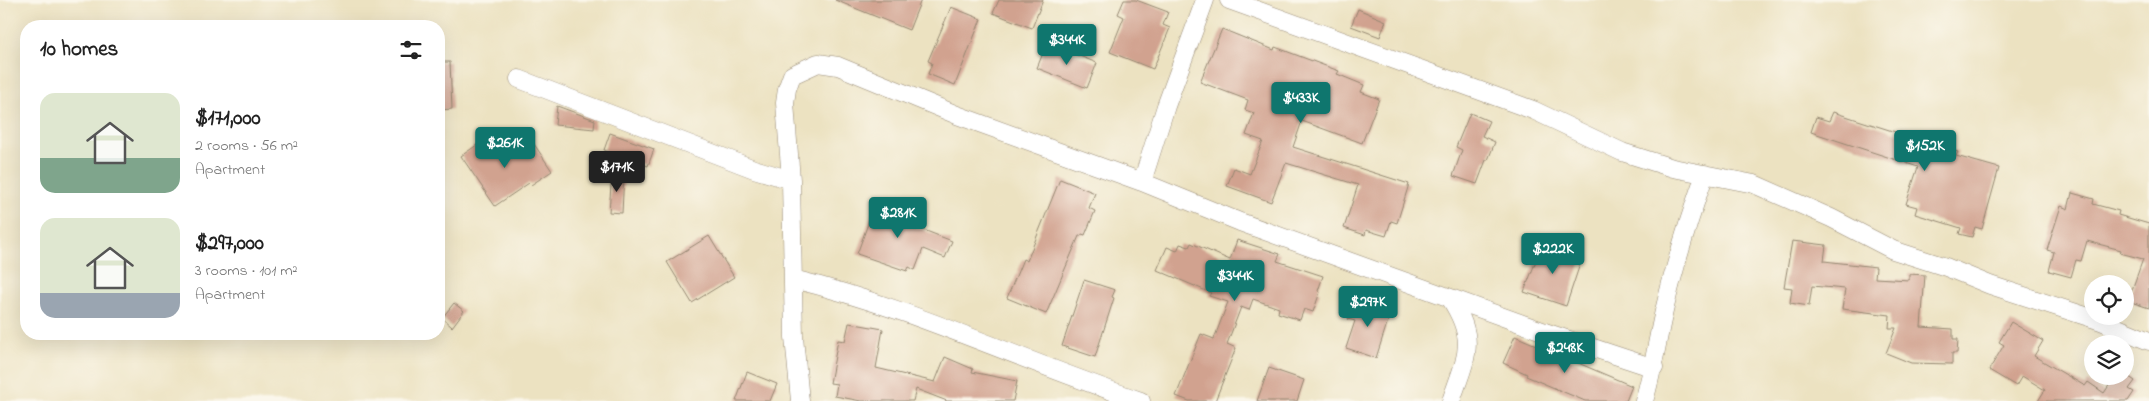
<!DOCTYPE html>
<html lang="en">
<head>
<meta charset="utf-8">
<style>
  :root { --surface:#fff; --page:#f2f2f2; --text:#222; --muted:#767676; --accent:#0f766e }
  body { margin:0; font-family:"Indie Flower",sans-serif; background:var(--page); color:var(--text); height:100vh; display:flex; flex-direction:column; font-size:19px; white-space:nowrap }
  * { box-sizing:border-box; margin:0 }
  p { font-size:16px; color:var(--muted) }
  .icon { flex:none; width:28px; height:28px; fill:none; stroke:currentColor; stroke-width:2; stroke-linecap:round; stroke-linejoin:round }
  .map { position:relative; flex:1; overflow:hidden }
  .details { position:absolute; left:20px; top:20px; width:425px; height:320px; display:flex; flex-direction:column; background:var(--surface); border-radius:20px; box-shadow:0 5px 20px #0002 }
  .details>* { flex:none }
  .tools { position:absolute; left:2084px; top:275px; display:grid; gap:10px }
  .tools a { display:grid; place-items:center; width:50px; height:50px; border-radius:50%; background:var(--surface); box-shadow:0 5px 20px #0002; font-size:25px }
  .price { position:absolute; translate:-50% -42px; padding:0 11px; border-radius:5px; background:var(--accent); color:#fff; font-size:16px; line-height:32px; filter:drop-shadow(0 1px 2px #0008) }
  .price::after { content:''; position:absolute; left:50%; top:30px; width:15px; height:11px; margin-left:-8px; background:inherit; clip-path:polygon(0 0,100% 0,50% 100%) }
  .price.on { background:#222; color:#fff }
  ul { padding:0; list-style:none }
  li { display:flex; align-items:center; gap:15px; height:125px; padding:0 20px }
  li span { display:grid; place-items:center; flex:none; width:140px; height:100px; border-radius:15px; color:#555 }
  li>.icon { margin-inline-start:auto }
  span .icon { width:60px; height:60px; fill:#fffc; stroke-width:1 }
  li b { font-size:21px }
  h2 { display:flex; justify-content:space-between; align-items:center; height:60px; padding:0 20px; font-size:21px }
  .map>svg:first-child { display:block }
  .building { fill:#d1a28f }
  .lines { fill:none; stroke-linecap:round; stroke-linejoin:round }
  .minor-casing { stroke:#948670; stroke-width:19 }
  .minor { stroke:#fff; stroke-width:18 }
</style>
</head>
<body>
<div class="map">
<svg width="2149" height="401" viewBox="0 0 2149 401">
  <rect width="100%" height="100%" fill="#fbf7ec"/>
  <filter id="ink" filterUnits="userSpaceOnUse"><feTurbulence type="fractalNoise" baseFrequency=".02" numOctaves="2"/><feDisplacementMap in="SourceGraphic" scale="10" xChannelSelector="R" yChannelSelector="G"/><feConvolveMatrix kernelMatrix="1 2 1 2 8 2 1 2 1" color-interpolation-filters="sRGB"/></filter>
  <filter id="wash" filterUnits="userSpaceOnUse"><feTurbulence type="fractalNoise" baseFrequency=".0096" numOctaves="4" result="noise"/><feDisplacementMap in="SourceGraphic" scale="20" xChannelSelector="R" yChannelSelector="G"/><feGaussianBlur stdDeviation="1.12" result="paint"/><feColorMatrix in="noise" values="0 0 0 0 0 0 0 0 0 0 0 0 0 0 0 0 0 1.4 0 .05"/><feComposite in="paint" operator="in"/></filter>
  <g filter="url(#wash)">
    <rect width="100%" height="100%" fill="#ece2c1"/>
    <g id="blocks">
      <!-- building -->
      <path class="building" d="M835 0H921L909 30Z
        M999 0H1043L1032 28 993 13Z
        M1124 0H1136L1168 12 1163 25 1170 28 1153 69 1110 52 1124 17 1118 14Z
        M951 7 981 19 955 85 928 74 932 63 928 61Z
        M1358 9 1386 21 1380 37 1351 26Z
        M1222 29 1274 50 1275 47 1339 71 1337 74 1364 85 1361 92 1379 99 1362 143 1302 121 1293 147 1409 184 1397 223 1391 221 1386 236 1366 230 1365 235 1344 228 1358 185 1286 163 1271 202 1227 186 1234 168 1250 174 1263 141 1246 135 1254 113 1245 110 1248 100 1200 82Z
        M1047 43 1097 63 1087 88 1037 68Z
        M439 62H450L452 109 439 110Z
        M557 106 595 120 594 129 555 125Z
        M1833 112 1958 152 1956 156 1999 168 1982 229 1975 227 1972 237 1959 234 1961 228 1915 214 1917 207 1906 204 1918 167 1811 132 1816 117 1829 121Z
        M1470 113 1489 121 1482 136 1495 142 1488 160H1486L1477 184 1453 176 1462 150 1456 147Z
        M610 133 654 149 648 166 604 150Z
        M487 138 502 160 532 141 552 171 531 185 529 183 495 206 461 156Z
        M612 172 624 173 622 213 609 212Z
        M1060 179 1095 193 1089 208 1095 211 1085 235 1082 234 1081 236H1079L1046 314 1007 298 1023 259 1027 261Z
        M2072 193 2094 199 2093 204 2119 211 2118 215 2149 224V308L2128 301 2143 259 2120 253 2121 250 2087 241 2081 261 2076 260 2071 277 2049 271 2054 252 2047 250 2061 206 2068 209Z
        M877 199 902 209 898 220 952 241 945 258 923 249 915 270 909 267 907 271 857 254Z
        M709 236 734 277 692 303 667 262Z
        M1237 240 1280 254 1277 261 1323 276 1318 291 1320 292 1313 312 1304 309 1300 320 1278 313 1279 308 1253 299 1249 310 1241 307 1227 344 1236 348 1215 401H1189L1176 396 1201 334 1214 339 1228 302 1209 296 1211 293 1157 270 1167 247 1177 251 1180 244 1189 247 1191 243 1230 260Z
        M1792 241 1826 245 1824 261 1876 267 1875 278 1909 280V274L1925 275 1921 327 1953 329V339H1958L1957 353H1952V364L1911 363 1886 353 1896 328H1889L1890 315 1842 309 1845 289 1812 286 1809 306 1790 303 1792 288 1784 287Z
        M1542 245 1582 258 1566 306 1524 292Z
        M1084 280 1115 290 1112 297 1114 298 1095 357 1062 346Z
        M1354 302 1375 309 1377 303 1392 308 1376 358 1346 348 1355 321 1348 319Z
        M454 303 464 311 452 327 442 318Z
        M2011 322 2043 341 2034 356 2085 386 2088 382 2104 393 2112 381 2114 382 2118 376H2125V374L2135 381 2129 389 2134 392 2128 401H2038L2045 390 2022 376 2016 386 1989 370 2004 345 1999 342Z
        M849 323 883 329 876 368 935 382 945 357 973 369 972 372 1017 381 1013 401H947L916 389 913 401H861L835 396 837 384 830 383 838 340 845 341Z
        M1515 336 1632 386 1626 401H1585L1526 376 1527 374 1503 363Z
        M1269 368 1304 380 1297 401H1257Z
        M747 372 777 384 770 401H736Z"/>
    </g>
  </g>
  <g filter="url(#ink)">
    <use href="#blocks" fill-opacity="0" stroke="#948670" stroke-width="1"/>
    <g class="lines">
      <!-- minor casing -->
      <g class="minor-casing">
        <path id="minor" d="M1229 0 1533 110 1622 152 1673 168 1754 184 1831 218 1893 250 1946 267 1990 285 2101 321 2149 341
          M519 79 754 169 791 180
          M1142 182 1166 106 1205 0
          M793 279C913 308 1024 362 1141 401
          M1450 298C1478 341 1466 357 1451 401
          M800 401 794 337 791 180 785 103 787 89 792 75 818 63 838 66 957 115 1142 182 1240 222 1545 332 1654 368
          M1644 401C1653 371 1657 341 1664 311 1675 264 1689 219 1705 174"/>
      </g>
      <!-- minor -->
      <use href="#minor" class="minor"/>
    </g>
  </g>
</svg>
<div class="tools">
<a><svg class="icon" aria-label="locate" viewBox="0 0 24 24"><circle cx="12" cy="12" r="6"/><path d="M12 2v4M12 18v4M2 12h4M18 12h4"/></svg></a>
<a><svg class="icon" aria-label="layers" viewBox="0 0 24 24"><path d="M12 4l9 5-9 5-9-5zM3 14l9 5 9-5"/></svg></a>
</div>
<b class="price" style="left:1067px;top:66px">$344K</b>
<b class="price" style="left:1301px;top:124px">$433K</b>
<b class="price" style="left:505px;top:169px">$261K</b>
<b class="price" style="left:1925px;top:172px">$152K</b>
<b class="price on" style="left:617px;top:193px">$171K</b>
<b class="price" style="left:898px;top:239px">$281K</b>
<b class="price" style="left:1553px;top:275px">$222K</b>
<b class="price" style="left:1235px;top:302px">$344K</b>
<b class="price" style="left:1368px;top:328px">$297K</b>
<b class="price" style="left:1565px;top:374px">$248K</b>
<section class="details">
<h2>10 homes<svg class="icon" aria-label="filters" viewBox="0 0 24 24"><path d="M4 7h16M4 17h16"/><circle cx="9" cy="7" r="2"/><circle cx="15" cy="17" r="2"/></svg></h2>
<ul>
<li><span style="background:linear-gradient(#dfe7d0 65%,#7fa58c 0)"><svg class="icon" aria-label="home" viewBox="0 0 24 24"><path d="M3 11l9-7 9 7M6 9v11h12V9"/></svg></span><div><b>$171,000</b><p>2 rooms · 56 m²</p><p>Apartment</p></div></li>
<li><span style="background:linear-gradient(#dfe7d0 75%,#9aa5b1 0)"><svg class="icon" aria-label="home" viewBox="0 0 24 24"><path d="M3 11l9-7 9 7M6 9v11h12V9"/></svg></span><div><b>$297,000</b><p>3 rooms · 101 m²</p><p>Apartment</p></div></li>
</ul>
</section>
</div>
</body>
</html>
